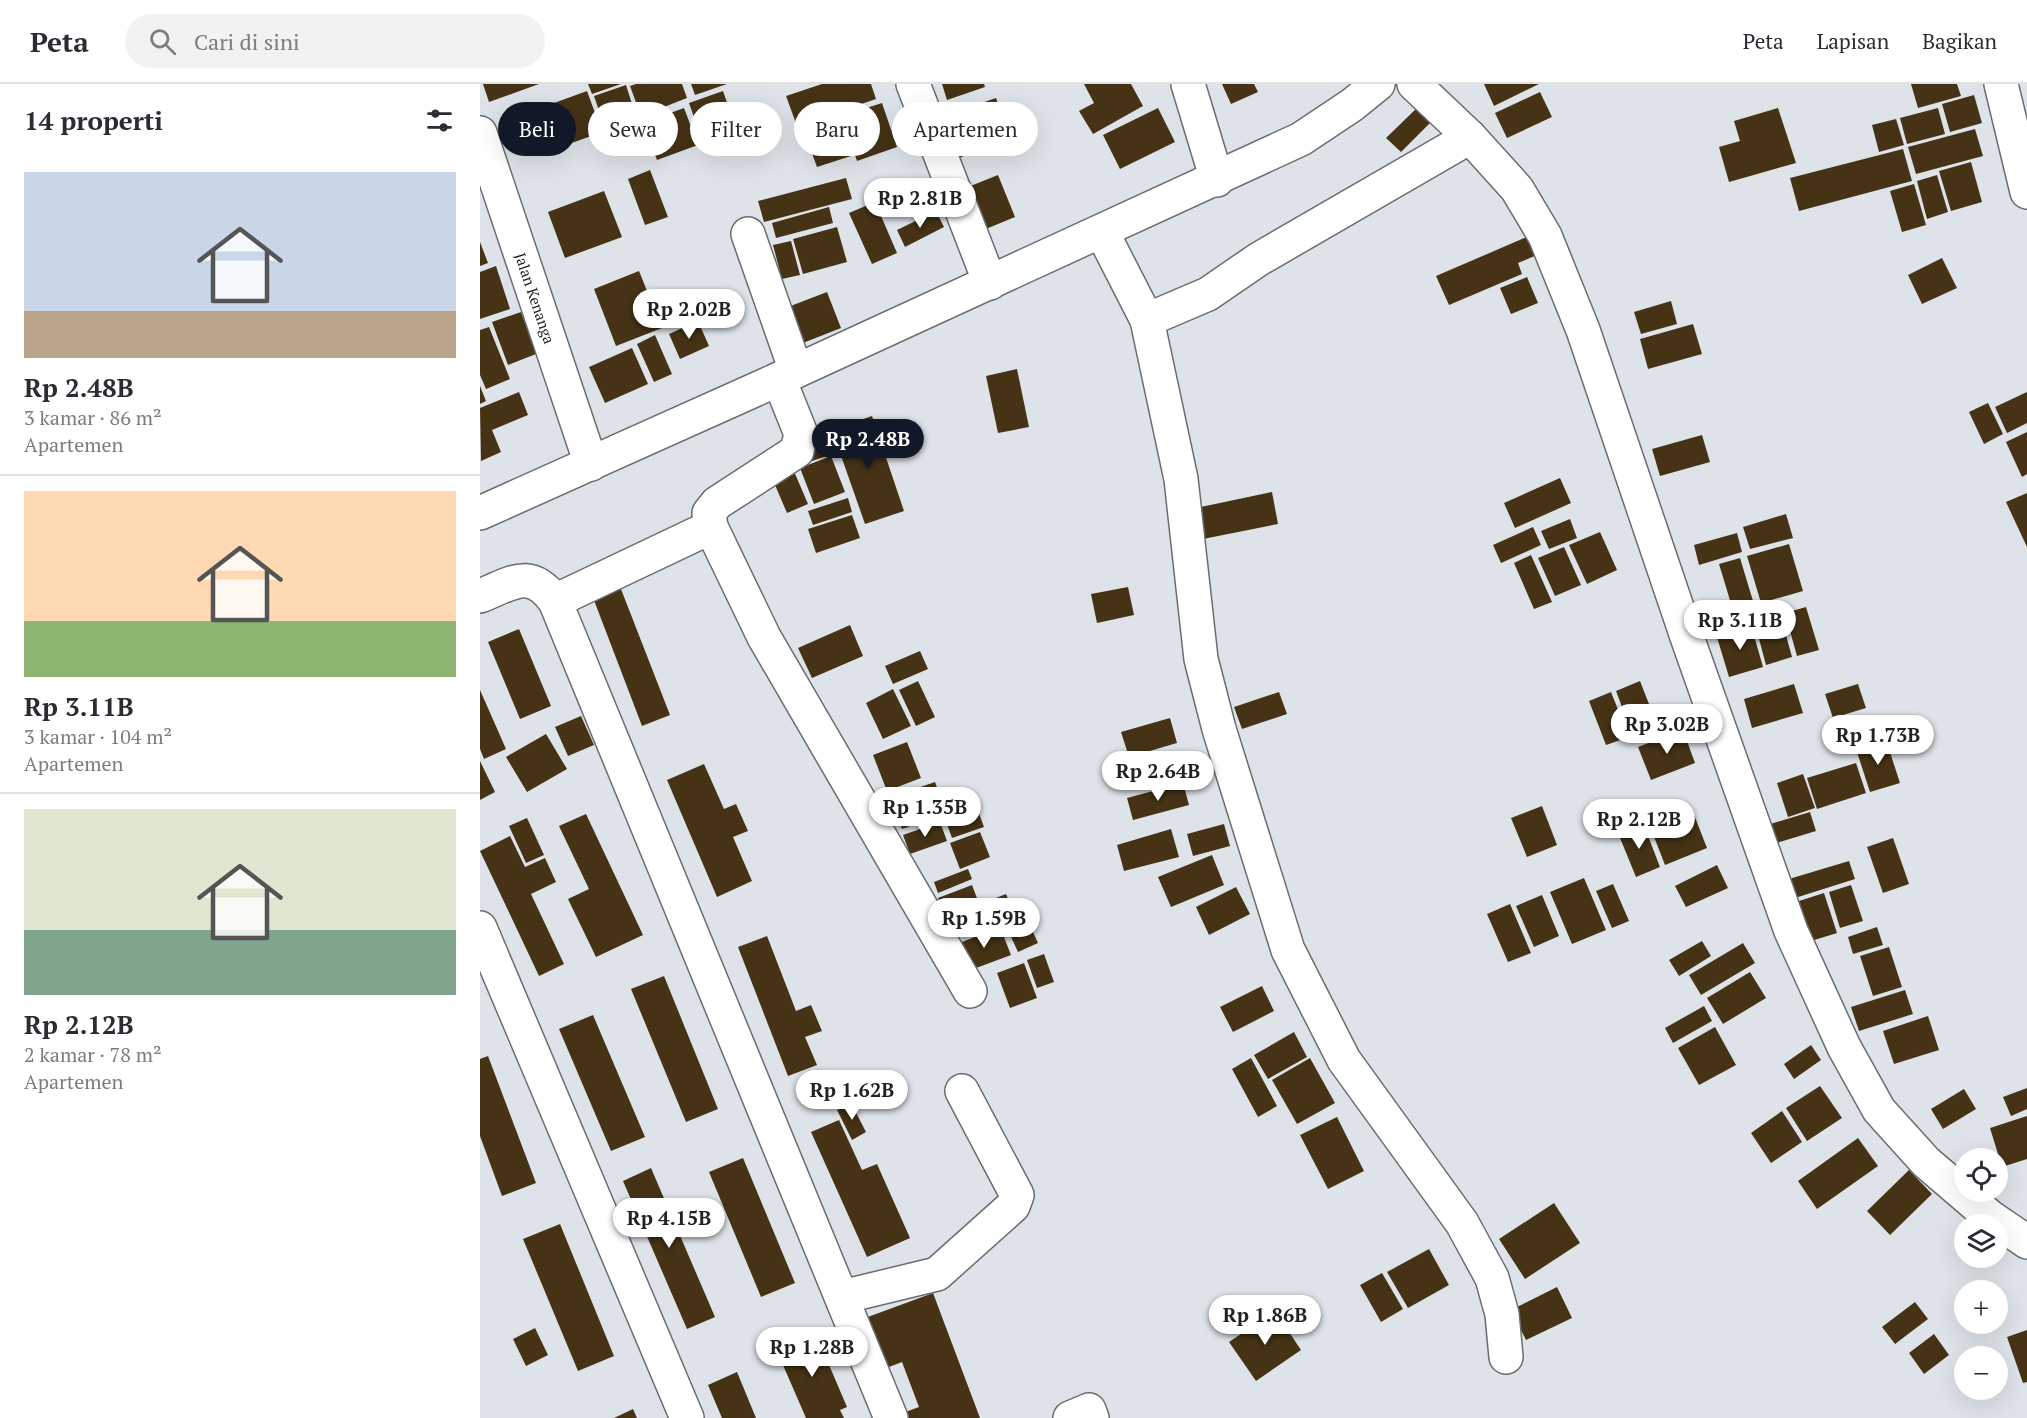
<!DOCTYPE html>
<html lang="id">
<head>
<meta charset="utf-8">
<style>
  :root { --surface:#fff; --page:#f2f2f3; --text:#2b2b33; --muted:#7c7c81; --line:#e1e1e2; --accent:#111827 }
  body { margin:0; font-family:"PT Serif",serif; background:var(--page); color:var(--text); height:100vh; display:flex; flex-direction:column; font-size:22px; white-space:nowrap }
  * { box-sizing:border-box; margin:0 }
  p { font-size:20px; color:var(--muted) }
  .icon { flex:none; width:33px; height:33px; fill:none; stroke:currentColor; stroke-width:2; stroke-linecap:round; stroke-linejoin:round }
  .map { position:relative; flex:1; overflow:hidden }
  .side { display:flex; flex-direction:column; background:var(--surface); width:480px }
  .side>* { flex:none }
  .banner { position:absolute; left:18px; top:18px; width:570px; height:54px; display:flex; gap:12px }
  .controls { position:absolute; left:1474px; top:1064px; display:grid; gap:12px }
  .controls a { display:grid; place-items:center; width:54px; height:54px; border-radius:50%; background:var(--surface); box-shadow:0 6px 24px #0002; font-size:30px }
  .price { position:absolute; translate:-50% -51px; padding:0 14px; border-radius:21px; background:#fff; color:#222; font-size:20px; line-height:39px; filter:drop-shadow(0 2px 3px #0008) }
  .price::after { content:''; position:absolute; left:50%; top:36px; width:18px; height:14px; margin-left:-9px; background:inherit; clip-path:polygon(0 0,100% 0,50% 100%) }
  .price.selected { background:var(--accent); color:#fff }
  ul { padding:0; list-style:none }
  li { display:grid; align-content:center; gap:12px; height:318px; padding:0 24px }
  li+li { border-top:2px solid var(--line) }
  li span { display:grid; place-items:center; height:186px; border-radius:0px; color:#555 }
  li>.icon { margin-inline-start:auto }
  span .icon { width:108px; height:108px; fill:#fffc; stroke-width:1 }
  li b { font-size:26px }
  h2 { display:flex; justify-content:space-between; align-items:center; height:72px; padding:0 24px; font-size:26px }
  .tag { padding:0 21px; border-radius:27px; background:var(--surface); box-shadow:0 6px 24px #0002; font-size:21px; line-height:54px }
  .tag.selected { background:var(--accent); color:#fff }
  header { display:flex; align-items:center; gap:36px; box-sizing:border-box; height:84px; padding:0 30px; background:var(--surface); border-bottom:2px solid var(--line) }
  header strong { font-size:28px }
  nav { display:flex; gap:33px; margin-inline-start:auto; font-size:21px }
  .search { width:420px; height:54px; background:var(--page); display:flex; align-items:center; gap:15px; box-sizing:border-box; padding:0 21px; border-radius:33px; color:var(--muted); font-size:22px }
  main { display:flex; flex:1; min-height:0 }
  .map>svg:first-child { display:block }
  .building { fill:#463316 }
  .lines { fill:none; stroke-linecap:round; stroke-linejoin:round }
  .minor-casing { stroke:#696d72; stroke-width:36 }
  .minor { stroke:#fff; stroke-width:33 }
  .labels { text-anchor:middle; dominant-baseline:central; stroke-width:6; stroke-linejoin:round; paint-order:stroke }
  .street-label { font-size:15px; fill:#1e1f22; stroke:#fff }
</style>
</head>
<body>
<header>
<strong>Peta</strong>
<div class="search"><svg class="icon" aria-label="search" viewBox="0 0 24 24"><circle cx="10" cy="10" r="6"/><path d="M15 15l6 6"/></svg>Cari di sini</div>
<nav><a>Peta</a><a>Lapisan</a><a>Bagikan</a></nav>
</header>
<main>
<section class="side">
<h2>14 properti<svg class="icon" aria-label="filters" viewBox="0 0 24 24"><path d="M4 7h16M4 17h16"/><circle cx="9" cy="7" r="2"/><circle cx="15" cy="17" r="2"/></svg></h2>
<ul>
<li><span style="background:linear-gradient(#c9d6e8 75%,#b9a48a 0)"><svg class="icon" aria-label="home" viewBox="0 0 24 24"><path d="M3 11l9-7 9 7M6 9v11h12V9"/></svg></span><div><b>Rp 2.48B</b><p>3 kamar · 86 m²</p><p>Apartemen</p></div></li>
<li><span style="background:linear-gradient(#ffd9b3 70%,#8fb573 0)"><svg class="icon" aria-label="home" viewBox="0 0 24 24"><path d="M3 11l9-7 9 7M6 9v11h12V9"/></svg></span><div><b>Rp 3.11B</b><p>3 kamar · 104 m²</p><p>Apartemen</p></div></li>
<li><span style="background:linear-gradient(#dfe7d0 65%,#7fa58c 0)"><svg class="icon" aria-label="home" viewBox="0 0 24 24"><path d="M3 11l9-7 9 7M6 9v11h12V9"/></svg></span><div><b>Rp 2.12B</b><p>2 kamar · 78 m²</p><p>Apartemen</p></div></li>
</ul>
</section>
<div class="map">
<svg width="1547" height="1334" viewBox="0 0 1547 1334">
  <rect width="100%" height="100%" fill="#dee3e9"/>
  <!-- building -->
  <path class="building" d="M3 0H59L9 18Z
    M108 0H141L112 10Z
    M156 0H202L207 14 161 32 150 2Z
    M211 0H247L215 11Z
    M342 0H391L396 15 317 42 306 12Z
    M462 0H504L505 3 467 16Z
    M604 0H651L663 22 613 50 599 27 614 19Z
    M742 0H774L778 8 751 20Z
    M1004 0H1059L1014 22Z
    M1431 0H1477L1481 12 1438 24Z
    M146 1 157 36 126 47 114 12Z
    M107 7 122 48 89 60 74 19Z
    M243 7 257 47 223 59 209 19Z
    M1060 8 1072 33 1027 54 1015 29Z
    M1494 11 1502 39 1470 48 1462 20Z
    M516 14 531 58 499 69 484 25Z
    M402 19 417 63 377 77 362 32Z
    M940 21 954 35 921 68 906 54Z
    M73 23 86 59 64 67 51 31Z
    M204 24 218 61 177 76 163 39Z
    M678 24 695 58 640 85 623 51Z
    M1298 24 1316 79 1249 98 1239 63 1260 57 1254 37Z
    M1458 24 1465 50 1427 60 1420 34Z
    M483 30 498 67 465 79 450 43Z
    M357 33 371 72 337 83 323 45Z
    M1416 35 1424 61 1399 68 1392 41Z
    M1495 45 1503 72 1436 90 1428 63Z
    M1423 65 1432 97 1319 127 1310 94Z
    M1491 78 1502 118 1471 127 1459 87Z
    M170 86 188 133 165 141 148 95Z
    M518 91 535 133 501 147 483 105Z
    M1457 91 1468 128 1447 135 1437 97Z
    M366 94 372 115 284 138 278 117Z
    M1434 100 1446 141 1422 148 1410 107Z
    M124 107 142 153 85 174 68 128Z
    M395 118 417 169 392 180 369 129Z
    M349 123 353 139 296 154 292 139Z
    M456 127 464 143 425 163 417 146Z
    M357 143 367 178 323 190 313 155Z
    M1049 152 1057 171 1038 179 1042 190 969 221 956 192Z
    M311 157 320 191 302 195 293 161Z
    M0 158 8 179 0 182Z
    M1462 174 1477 204 1442 220 1428 191Z
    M16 182 30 225 0 235V188Z
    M159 187 182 244 136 262 114 205Z
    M1047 193 1058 219 1031 230 1020 204Z
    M347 208 361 244 323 259 308 223Z
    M1191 217 1197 240 1161 250 1154 228Z
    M41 228 56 270 28 281 12 238Z
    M218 237 229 262 200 275 189 250Z
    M1213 240 1222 270 1168 285 1160 255Z
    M9 243 30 295 6 305 0 291V246Z
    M175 251 192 290 174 298 157 260Z
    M152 264 168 300 125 319 109 283Z
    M537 285 549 343 518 349 506 292Z
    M0 302 6 317 0 320Z
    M39 308 48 331 12 346 21 368 1 377 0 324Z
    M1547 308V339L1527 349 1515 323Z
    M1508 319 1523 350 1504 360 1489 328Z
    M392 332 424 427 385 440 352 346Z
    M351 344 359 368 329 378 321 355Z
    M1547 348V390L1542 393 1526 358Z
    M1222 351 1230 378 1180 392 1172 365Z
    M351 372 365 408 334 420 320 384Z
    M313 385 328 420 307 429 292 394Z
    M1080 394 1091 419 1035 444 1024 419Z
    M792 408 798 440 723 455 716 424Z
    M1547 409V463L1526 418Z
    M368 414 372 428 333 441 328 427Z
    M1306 430 1313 454 1270 465 1263 443Z
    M372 431 380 454 336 469 328 445Z
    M1090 435 1097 454 1069 465 1061 447Z
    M1053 443 1061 461 1021 479 1013 461Z
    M1120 448 1137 486 1107 500 1089 461Z
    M1257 449 1262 468 1219 481 1214 461Z
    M1309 460 1323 507 1281 519 1267 472Z
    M1084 463 1101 501 1075 512 1058 474Z
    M1051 471 1072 518 1054 525 1034 479Z
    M1260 474 1273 517 1252 523 1239 480Z
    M139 500 190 631 162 642 112 511Z
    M648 503 654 531 617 539 611 510Z
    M1326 523 1339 566 1317 572 1305 529Z
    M1301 533 1312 573 1286 581 1275 540Z
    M370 541 383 572 332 594 318 564Z
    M1271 541 1283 583 1249 593 1236 550Z
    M39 545 71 622 40 635 8 558Z
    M440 567 448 585 413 600 405 582Z
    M438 597 455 633 436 642 419 606Z
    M1160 597 1178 643 1153 652 1136 607Z
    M1314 600 1323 629 1272 644 1264 615Z
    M1378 600 1386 624 1353 634 1345 610Z
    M413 605 431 642 403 655 386 619Z
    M0 606 26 665 4 675 0 665Z
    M799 608 807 630 762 645 754 623Z
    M1131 608 1149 653 1126 661 1109 617Z
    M101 632 114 661 88 672 75 643Z
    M690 634 697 659 649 673 641 648Z
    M1203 646 1215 679 1171 696 1158 663Z
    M66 650 87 685 47 708 26 673Z
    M1406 656 1420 699 1390 708 1376 665Z
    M427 658 441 694 407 707 393 671Z
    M673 673 679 691 653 699 647 681Z
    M0 677 15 708 0 716Z
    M1376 679 1386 709 1337 725 1327 694Z
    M224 680 244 725 256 720 268 747 253 753 272 797 237 813 187 696Z
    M1323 690 1335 724 1308 733 1297 699Z
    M455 698 466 729 422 745 411 713Z
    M703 699 709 721 653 736 647 714Z
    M1062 722 1077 761 1047 773 1031 734Z
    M1211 723 1227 764 1185 781 1169 740Z
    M497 724 504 743 472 754 465 735Z
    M1330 728 1336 747 1293 760 1287 741Z
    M106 730 163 851 116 873 88 815 109 805 79 742Z
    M47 734 64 771 46 779 29 742Z
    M460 738 467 757 430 770 423 751Z
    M1163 739 1180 783 1156 793 1138 749Z
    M744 740 750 762 713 772 707 750Z
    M691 745 699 773 644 787 637 761Z
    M500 748 510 773 480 785 470 759Z
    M30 752 45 783 65 774 76 798 51 810 84 880 59 892 0 767Z
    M1413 754 1429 800 1403 809 1387 763Z
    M732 771 744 801 691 823 678 793Z
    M1369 777 1375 795 1315 814 1309 795Z
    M1237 781 1248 804 1206 823 1195 802Z
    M488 785 492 795 458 809 454 798Z
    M1104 794 1126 846 1092 860 1070 808Z
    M1133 800 1149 837 1132 844 1116 807Z
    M492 801 498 817 465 831 458 814Z
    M1371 801 1383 837 1360 844 1349 808Z
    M756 803 770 830 729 851 716 823Z
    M1344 809 1357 849 1328 858 1316 818Z
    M526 810 535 832 474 855 466 834Z
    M1062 811 1079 852 1054 863 1036 822Z
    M1030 820 1051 869 1028 878 1007 830Z
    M546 833 558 859 538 868 526 842Z
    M520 843 531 871 488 887 477 860Z
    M1397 843 1403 861 1373 870 1368 853Z
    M287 852 316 927 331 921 342 947 325 953 337 981 308 992 258 863Z
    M1222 857 1231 872 1199 892 1189 876Z
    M1263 859 1275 879 1221 911 1209 891Z
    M1409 863 1422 903 1393 912 1380 872Z
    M564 870 574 898 557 904 547 876Z
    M544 879 557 914 530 924 517 889Z
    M1270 888 1286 914 1243 940 1227 914Z
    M184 892 238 1025 206 1038 151 905Z
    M782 902 794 927 753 948 740 923Z
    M1425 906 1433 930 1379 947 1371 923Z
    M1224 922 1232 937 1193 959 1185 944Z
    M113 931 165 1053 131 1067 79 945Z
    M1448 932 1459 966 1414 980 1403 947Z
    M1235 943 1256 981 1219 1001 1198 964Z
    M814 948 827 973 788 995 774 971Z
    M1331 961 1341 976 1314 995 1304 980Z
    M8 972 56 1099 22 1112 0 1052V975Z
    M771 974 797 1022 778 1033 752 985Z
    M830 974 855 1019 817 1040 792 996Z
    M1340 1002 1362 1034 1327 1057 1306 1024Z
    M1547 1004V1025L1531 1032 1523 1013Z
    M1484 1005 1496 1025 1463 1045 1451 1025Z
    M371 1019 386 1048 372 1056 357 1026Z
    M1302 1027 1322 1058 1291 1079 1271 1049Z
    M1547 1032V1075L1522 1083 1510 1044Z
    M857 1033 884 1087 848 1105 820 1051Z
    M359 1036 382 1086 397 1080 430 1154 387 1173 331 1048Z
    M1378 1054 1398 1082 1337 1125 1318 1097Z
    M263 1074 315 1199 281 1213 229 1088Z
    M171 1084 235 1233 207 1245 143 1097Z
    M1429 1086 1452 1110 1410 1151 1387 1127Z
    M1074 1119 1100 1159 1045 1195 1019 1155Z
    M80 1140 134 1272 98 1287 43 1155Z
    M949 1165 969 1201 928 1224 907 1188Z
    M902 1189 923 1225 901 1238 880 1201Z
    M1077 1203 1092 1234 1046 1256 1031 1226Z
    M453 1209 500 1334H422L420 1330 439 1323 422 1278 396 1288 377 1237Z
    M1435 1218 1448 1235 1415 1260 1402 1243Z
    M795 1227 821 1266 776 1297 749 1258Z
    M55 1244 68 1271 46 1282 33 1255Z
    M1547 1246V1298L1543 1299 1527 1253Z
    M335 1248 367 1323 360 1326 364 1334H326L296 1265Z
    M1454 1250 1469 1271 1444 1290 1429 1269Z
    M257 1288 276 1334H242L228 1301Z
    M153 1325 157 1334H134Z"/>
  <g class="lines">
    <!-- minor casing -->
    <g class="minor-casing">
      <g id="minor">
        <path d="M433 0 510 199"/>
        <path d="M708 0 737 96"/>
        <path d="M934 0 990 53 1037 105 1065 152 1103 246 1207 553 1311 847 1364 963 1399 1026 1446 1078 1509 1132 1547 1158"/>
        <path d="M1521 0 1547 108"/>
        <path id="s1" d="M0 49 111 380"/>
        <path d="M990 53 779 175 728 210 667 236 701 395 721 575 739 645 808 866 864 976 982 1139 1012 1194 1022 1230 1026 1273"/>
        <path d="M622 148 667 236"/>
        <path d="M268 150 316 287"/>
        <path d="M299 295 321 350 317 367 237 419 229 429 231 443 284 553 490 907"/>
        <path d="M0 429 299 295 821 55 872 21 898 0"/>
        <path d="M0 512C33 499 50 483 75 517L411 1334"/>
        <path d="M75 517 231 443"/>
        <path d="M0 844 207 1334"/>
        <path d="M362 1213 457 1190 533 1122 537 1111 482 1007"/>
        <path d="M590 1334 609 1326 612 1334"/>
      </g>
    </g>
    <!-- minor -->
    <use href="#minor" class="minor"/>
  </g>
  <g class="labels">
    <!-- street labels -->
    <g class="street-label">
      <text stroke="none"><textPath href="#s1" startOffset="174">Jalan Kenanga</textPath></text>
    </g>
  </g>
</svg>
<div class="controls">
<a><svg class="icon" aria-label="locate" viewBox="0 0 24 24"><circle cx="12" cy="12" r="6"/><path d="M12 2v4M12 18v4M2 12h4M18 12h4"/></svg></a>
<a><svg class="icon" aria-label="layers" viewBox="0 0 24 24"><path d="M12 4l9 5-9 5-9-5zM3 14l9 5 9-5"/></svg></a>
<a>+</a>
<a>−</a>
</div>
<b class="price" style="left:440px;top:145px">Rp 2.81B</b>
<b class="price" style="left:209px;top:256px">Rp 2.02B</b>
<b class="price selected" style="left:388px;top:386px">Rp 2.48B</b>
<b class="price" style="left:1260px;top:567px">Rp 3.11B</b>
<b class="price" style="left:1187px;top:671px">Rp 3.02B</b>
<b class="price" style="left:1398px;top:682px">Rp 1.73B</b>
<b class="price" style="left:678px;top:718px">Rp 2.64B</b>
<b class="price" style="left:445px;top:754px">Rp 1.35B</b>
<b class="price" style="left:1159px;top:766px">Rp 2.12B</b>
<b class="price" style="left:504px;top:865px">Rp 1.59B</b>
<b class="price" style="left:372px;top:1037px">Rp 1.62B</b>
<b class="price" style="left:189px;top:1165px">Rp 4.15B</b>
<b class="price" style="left:785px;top:1262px">Rp 1.86B</b>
<b class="price" style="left:332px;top:1294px">Rp 1.28B</b>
<div class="banner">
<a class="tag selected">Beli</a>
<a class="tag">Sewa</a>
<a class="tag">Filter</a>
<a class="tag">Baru</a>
<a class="tag">Apartemen</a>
</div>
</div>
</main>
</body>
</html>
